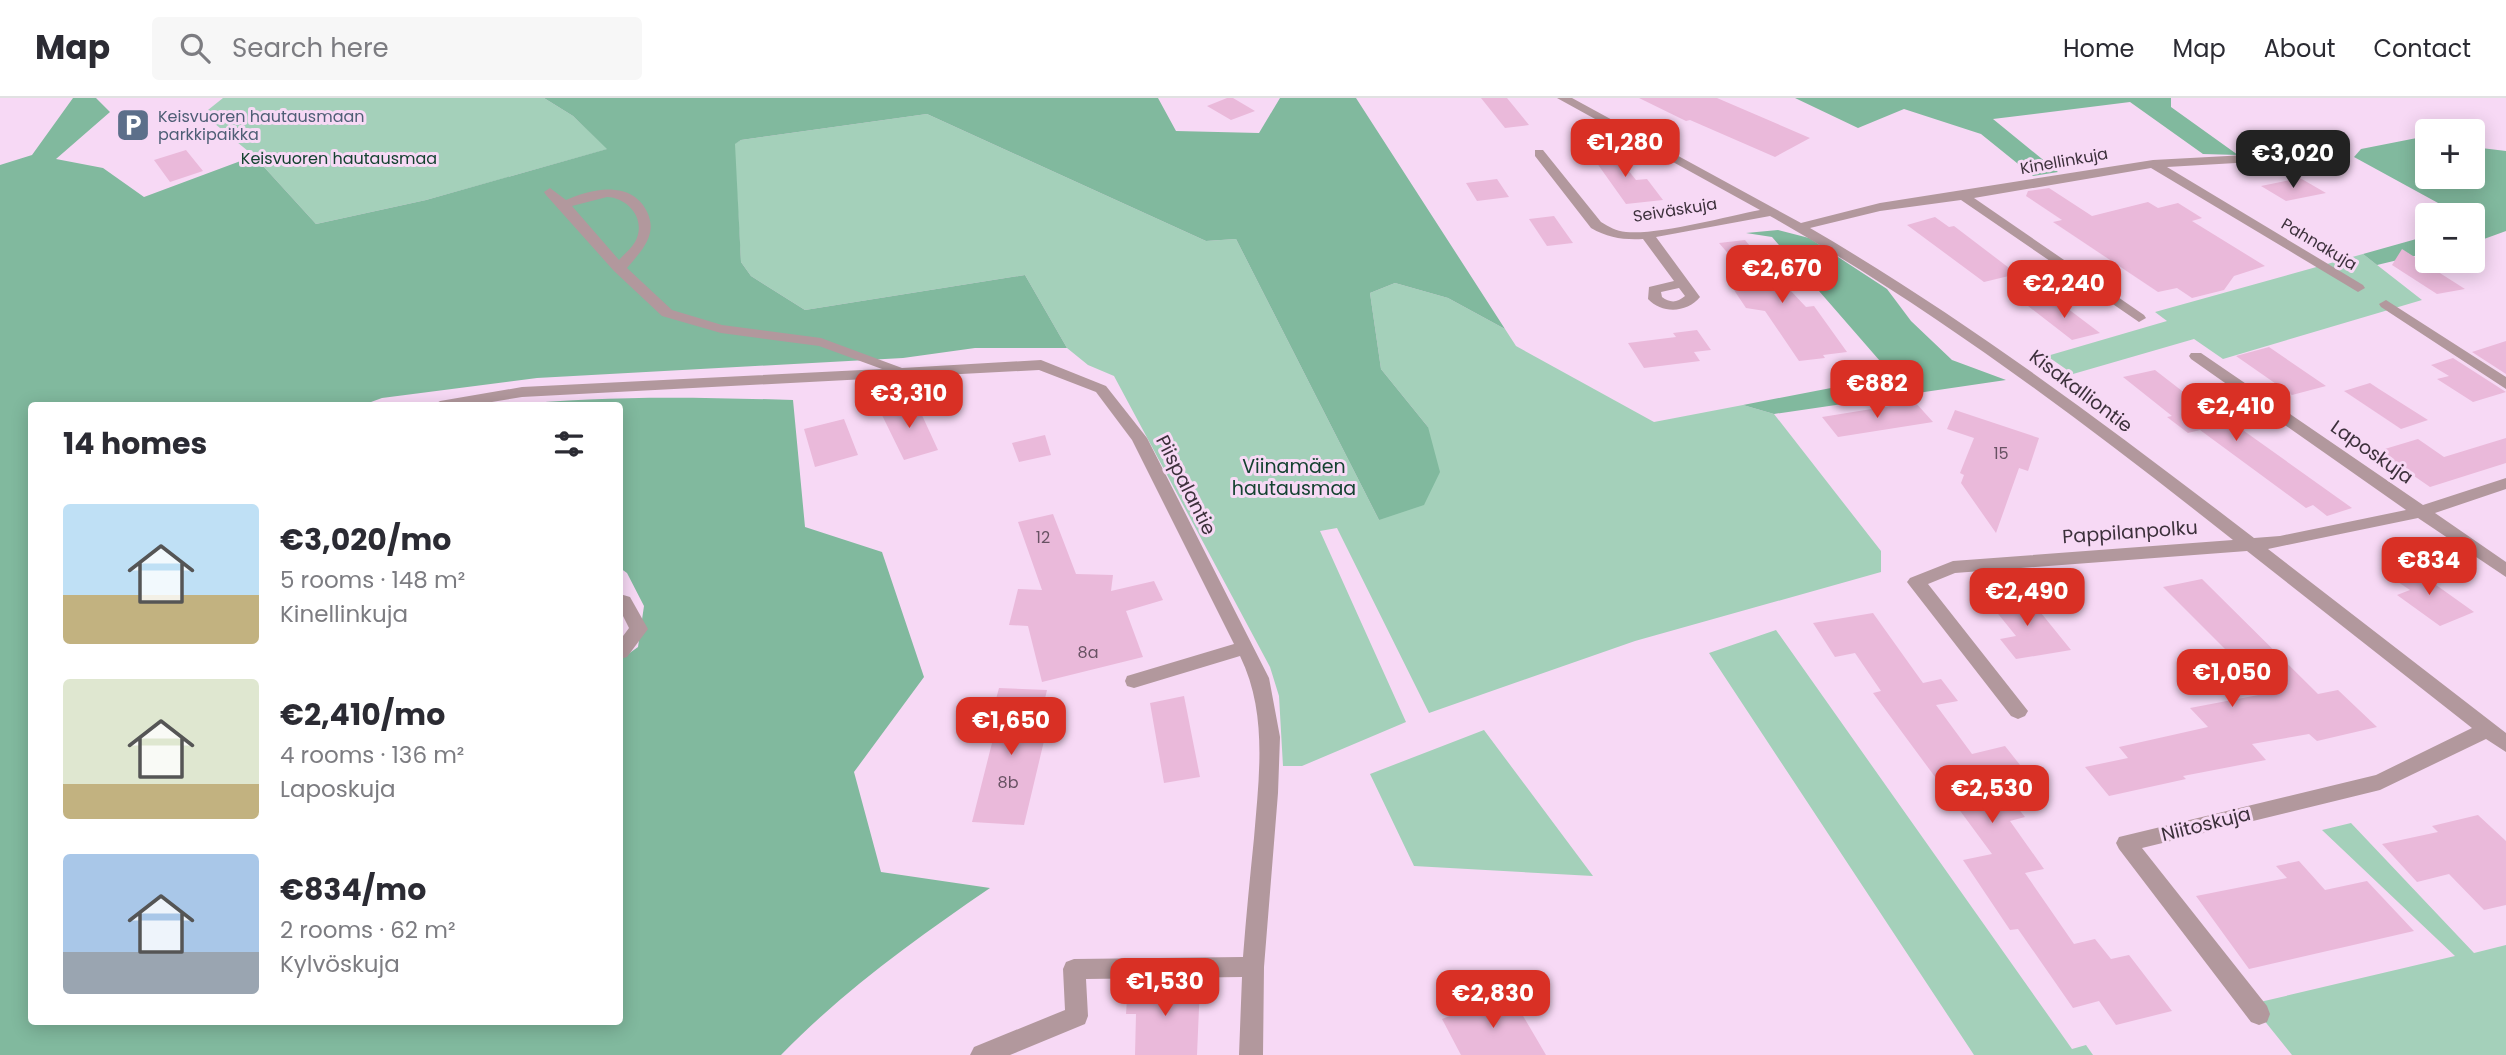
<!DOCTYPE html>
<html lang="en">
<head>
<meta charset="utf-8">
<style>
  :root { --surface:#fff; --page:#f7f7f7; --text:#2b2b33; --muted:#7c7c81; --line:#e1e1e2; --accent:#d93025 }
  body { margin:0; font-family:Poppins,sans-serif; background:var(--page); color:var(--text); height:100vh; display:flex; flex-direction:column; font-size:26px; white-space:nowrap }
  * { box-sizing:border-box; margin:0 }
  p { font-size:23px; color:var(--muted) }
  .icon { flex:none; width:38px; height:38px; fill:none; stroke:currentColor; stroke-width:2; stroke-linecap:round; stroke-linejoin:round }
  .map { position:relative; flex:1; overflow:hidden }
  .sheet { position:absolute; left:28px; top:304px; width:595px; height:623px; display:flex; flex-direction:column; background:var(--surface); border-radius:7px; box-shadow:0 4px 18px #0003 }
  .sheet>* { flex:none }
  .fabs { position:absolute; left:2415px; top:21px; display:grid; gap:14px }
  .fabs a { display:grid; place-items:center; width:70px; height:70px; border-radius:7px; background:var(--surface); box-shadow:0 4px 18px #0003; font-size:35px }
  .price { position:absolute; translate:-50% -60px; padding:0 16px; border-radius:14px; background:var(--accent); color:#fff; font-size:23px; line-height:46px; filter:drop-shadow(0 2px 4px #0008) }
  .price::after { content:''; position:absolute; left:50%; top:42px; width:21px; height:16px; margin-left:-10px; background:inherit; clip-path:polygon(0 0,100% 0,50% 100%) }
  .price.on { background:#222; color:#fff }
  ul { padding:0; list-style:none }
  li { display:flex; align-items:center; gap:21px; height:175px; padding:0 35px }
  li span { display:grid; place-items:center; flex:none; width:196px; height:140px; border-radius:7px; color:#555 }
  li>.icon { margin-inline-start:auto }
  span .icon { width:84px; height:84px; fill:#fffc; stroke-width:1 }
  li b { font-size:30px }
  h2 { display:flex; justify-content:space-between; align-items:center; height:84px; padding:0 35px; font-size:30px }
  header { display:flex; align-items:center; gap:42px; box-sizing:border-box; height:98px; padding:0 35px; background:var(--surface); border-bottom:2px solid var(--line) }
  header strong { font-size:33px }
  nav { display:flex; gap:38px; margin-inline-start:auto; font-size:24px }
  .search { width:490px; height:63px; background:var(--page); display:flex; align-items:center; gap:18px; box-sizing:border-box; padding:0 24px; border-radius:7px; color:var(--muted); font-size:26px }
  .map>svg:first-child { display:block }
  .green { fill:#a4d0ba }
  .forest { fill:#81b99e }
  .building { fill:#eab9da }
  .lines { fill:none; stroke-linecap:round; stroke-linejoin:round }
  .minor { fill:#b2989d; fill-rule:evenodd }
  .labels { text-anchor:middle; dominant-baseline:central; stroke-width:6; stroke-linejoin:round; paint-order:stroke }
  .far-service-label { font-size:16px; fill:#4e5e75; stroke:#f7d9f5; text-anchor:start }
  .far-park-label { font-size:16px; fill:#144230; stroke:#f7d9f5 }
  .far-street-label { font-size:16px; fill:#3c303b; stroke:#f7d9f5 }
  .number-label { font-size:16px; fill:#685263 }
  .street-label { font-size:19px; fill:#3c303b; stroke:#f7d9f5 }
  .park-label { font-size:19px; fill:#144230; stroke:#f7d9f5 }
</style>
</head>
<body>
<header>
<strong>Map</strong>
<div class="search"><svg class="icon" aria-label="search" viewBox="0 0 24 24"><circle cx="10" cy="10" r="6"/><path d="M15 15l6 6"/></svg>Search here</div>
<nav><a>Home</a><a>Map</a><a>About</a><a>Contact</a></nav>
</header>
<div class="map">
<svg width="2506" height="957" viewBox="0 0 2506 957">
  <rect width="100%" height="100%" fill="#f7d9f5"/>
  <!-- green -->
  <path class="green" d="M223 0H544L573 18 608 51 426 102 316 126 254 58 203 16Z
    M927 16 1206 143 1236 141 1379 422 1428 329 1381 271 1370 195 1395 185 1448 200 1505 231 1516 248 1654 324 1743 307 1774 316 1881 453V474L1635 543 1429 615 1337 430 1320 433 1406 624 1302 668H1283L1279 598 1270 569 1114 278 1088 267 1067 250 1025 177 805 212 751 178 741 164 734 46 741 42Z
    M2363 156 2422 202 2223 261 2194 241 2073 276 2047 258 2167 223 2155 214Z
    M1776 532 2072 951 2086 947 2093 957H1974L1709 555Z
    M1484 632 1593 778 1414 768 1370 676Z
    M2351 725 2474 855 2506 847V957H2292L2259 916 2260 904 2455 858 2322 732Z"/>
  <!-- forest -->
  <path class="forest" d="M73 0H96L110 14 56 61 103 70 144 99 254 58 316 126 426 102 607 51 573 18 544 0H1158L1176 33 1259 35 1280 0H1356L1505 231 1448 200 1395 185 1370 195 1381 271 1428 329 1440 374 1424 407 1379 422 1236 141 1206 143 927 16 741 42 735 46 741 164 751 178 805 212 1025 177 1067 250H975L903 260 537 280 382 300 360 308H32V924H620V562L638 549 644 508 627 475 620 470V308H502C598 297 696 299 793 302L805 429 882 454 924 579 854 674 881 774 990 790C917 840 843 893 781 957H0V67L32 57Z
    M1795 0H2171V9L2238 57 2203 56 2130 4 1993 21 2058 74 2033 78 1981 36 1904 11 1858 30Z
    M2427 38V79H2473V49L2506 53V133L2473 145V117H2460L2354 59 2361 51Z
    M1778 132 1809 140 1887 191 1911 223 1952 262 2006 282 1774 316 1743 307 1893 278 1772 139 1746 135Z
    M2427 138V155L2377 167 2363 156Z"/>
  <!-- building -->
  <path class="building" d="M1227 0H1233L1255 13 1231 22 1207 8Z
    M1481 0H1507L1529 27 1505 30Z
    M1639 0H1717L1810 40 1775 59 1690 22 1686 23Z
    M186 52 203 73 170 84 154 62Z
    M1612 52 1636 82 1647 81 1663 102 1626 106 1589 54Z
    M2300 80 2326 95 2286 103 2261 88Z
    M1497 81 1509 99 1477 103 1466 85Z
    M2049 90 2092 118 2148 104 2158 110 2178 105 2202 120 2192 123 2265 168 2234 178 2224 192 2192 200 2177 190 2158 194 2053 124 2062 122 2026 98 2028 93Z
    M1554 118 1573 145 1547 148 1529 121Z
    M1935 119 1949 129 1954 128 2017 176 1984 184 1907 127Z
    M1745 142 1750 148 1756 147 1778 172 1772 173 1806 209 1814 208 1847 254 1823 257 1825 260 1799 263 1765 213 1746 210 1732 189 1755 187 1719 145Z
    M2402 151 2465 191 2437 196 2392 167Z
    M2055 201 2100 235 2072 242 2028 208Z
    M1697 232 1711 252 1694 254 1700 263 1644 270 1628 245 1676 239 1673 235Z
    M2506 243V276L2472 254Z
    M2269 249 2326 288 2292 297 2236 258Z
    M2453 260 2506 294 2473 304 2437 281 2449 278 2431 267Z
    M2155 272 2217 320 2223 318 2352 410 2327 418 2313 407 2306 410 2200 332 2188 335 2167 319 2172 318 2123 279Z
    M2370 285 2379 291 2428 322 2401 331 2344 293Z
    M915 302 938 352 904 362 879 311Z
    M1915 304 1933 324 1838 339 1822 319Z
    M1955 312 2039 340 2028 373 2019 370 1996 435 1961 385 1964 377 1960 375 1974 340 1947 331Z
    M844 321 858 357 815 369 804 331Z
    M1045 337 1051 357 1019 364 1012 345Z
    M2506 340V365L2430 389 2378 353 2418 341 2444 359Z
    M1053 416 1076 476 1113 477 1111 493 1154 483 1163 502 1126 513 1143 559 1042 584 1028 528 1009 527 1018 491 1042 492 1018 424Z
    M2408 467 2474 514 2440 528 2397 497 2410 492 2386 476Z
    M2202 481 2318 596 2338 592 2377 629 2317 643 2309 636 2252 646 2266 662 2183 678 2186 681 2109 698 2085 669 2128 660 2119 649 2208 629 2190 610 2269 595 2163 489Z
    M2025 495 2071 552 2016 561 2000 541 2016 538 1986 501Z
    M1873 515 1923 585 1941 581 1958 603 1936 607 1972 656 2005 648 2028 677 1998 685 2025 719 2010 723 2044 771 2025 775 2074 846 2095 841 2111 861 2129 857 2172 913 2116 927 2099 903 2073 910 2018 831 2010 832 1963 762 1992 756 1873 595 1881 593 1855 555 1835 559 1813 525Z
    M999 590 1047 592 1035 643H1044L1024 727 972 724 992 645H984Z
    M1184 598 1200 679 1164 685 1150 605Z
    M2478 717 2506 743V807L2484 812 2449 776 2417 784 2382 746 2438 734 2432 728Z
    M2299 763 2325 792 2367 783 2414 833 2249 871 2196 798 2287 780 2276 768Z
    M1128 886 1200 887 1197 957H1135L1136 916H1126Z
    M1509 894 1546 957H1461L1442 921Z"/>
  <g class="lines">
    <!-- minor -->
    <path class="minor" d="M1557 0H1572L1801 125 1880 105 2153 62 2341 52 2343 55 2337 59 2167 69 2363 187 2365 190 2358 194 2151 70 1974 100 2144 217 2146 220 2139 224 1961 102 1880 113 1810 130C1966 221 2111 330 2254 440L2280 438 2406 412 2191 261 2189 258 2191 255H2201L2423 407 2506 380V391L2435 415 2506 464V479L2418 420 2268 451 2506 635V654L2486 641 2380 692 2142 750 2267 908 2270 916 2267 924 2259 927 2251 924 2119 751 2116 745 2119 739 2376 677 2472 630 2247 453 1955 475 1928 486 2028 613 2025 618 2018 621 2011 618 1910 488 1907 484 1910 480 1953 463 2233 442C2085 325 1934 211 1770 118L1656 139 1700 199C1687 215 1662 216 1648 201L1649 189 1674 183 1643 141C1624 142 1608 140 1591 130L1535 58V52H1543L1601 124C1609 129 1616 133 1626 134 1659 137 1724 119 1760 112ZM1679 190 1685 198C1677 205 1670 205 1662 199L1661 194Z
      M550 90 566 102C581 96 598 90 615 92 627 93 636 98 643 107 661 133 644 150 627 170L672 212 722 227 821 240 902 270 1041 262 1106 288 1147 340 1269 580 1280 639 1278 695 1264 869 1263 957H1239L1242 879 1086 881 1088 918 1085 926 1010 957H970L974 949 1065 912 1063 871 1066 864 1074 861 1243 859C1246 819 1250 779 1254 740 1259 679 1268 615 1240 558L1134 590 1127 588 1125 583 1127 578 1234 546 1132 342 1096 294 1039 272 522 299 468 308H432L440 303 522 289 882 271 819 248 721 235 662 218 614 173 546 97 544 94ZM607 99C629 100 647 122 635 144 631 151 624 156 619 162L572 108Z
      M2386 202 2506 279V291L2381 209 2379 206Z
      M620 496 630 499 648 531 627 559 620 561V542L629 530 620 512Z"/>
  </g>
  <!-- icons -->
  <defs>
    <g id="parking-square" transform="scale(1.75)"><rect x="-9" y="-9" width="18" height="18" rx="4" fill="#5c6f8a" stroke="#f7d9f5"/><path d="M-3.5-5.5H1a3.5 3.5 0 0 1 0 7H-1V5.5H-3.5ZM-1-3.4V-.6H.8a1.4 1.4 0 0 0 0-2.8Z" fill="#fff"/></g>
  </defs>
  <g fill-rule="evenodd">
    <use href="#parking-square" x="133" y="27"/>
  </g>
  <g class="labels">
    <!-- far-service labels -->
    <g class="far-service-label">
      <text x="158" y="18">Keisvuoren hautausmaan<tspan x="158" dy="18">parkkipaikka</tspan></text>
    </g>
    <!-- far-park labels -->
    <g class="far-park-label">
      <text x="339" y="60">Keisvuoren hautausmaa</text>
    </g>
    <!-- far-street labels -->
    <g class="far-street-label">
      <text transform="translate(2064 63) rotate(-10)">Kinellinkuja</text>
      <text transform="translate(1675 112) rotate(-9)">Seiväskuja</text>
      <text transform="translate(2319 146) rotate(31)">Pahnakuja</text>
    </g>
    <!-- number labels -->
    <g class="number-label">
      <text x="2001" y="355">15</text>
      <text x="1043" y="439">12</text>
      <text x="1088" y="554">8a</text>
      <text x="1008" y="684">8b</text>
    </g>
    <!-- street labels -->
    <g class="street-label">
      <text transform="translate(2081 293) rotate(37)">Kisakalliontie</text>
      <text transform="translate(2372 354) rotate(35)">Laposkuja</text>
      <text transform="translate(1186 387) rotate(63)">Piispalantie</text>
      <text transform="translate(2130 434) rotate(-4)">Pappilanpolku</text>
      <text transform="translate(2206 726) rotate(-14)">Niitoskuja</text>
    </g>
    <!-- park labels -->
    <g class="park-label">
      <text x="1294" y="368">Viinamäen<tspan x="1294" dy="22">hautausmaa</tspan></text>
    </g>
  </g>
</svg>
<div class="fabs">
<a>+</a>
<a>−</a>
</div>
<b class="price" style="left:1625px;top:81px">€1,280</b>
<b class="price on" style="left:2293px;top:92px">€3,020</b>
<b class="price" style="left:1782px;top:207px">€2,670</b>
<b class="price" style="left:2064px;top:222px">€2,240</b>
<b class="price" style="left:1877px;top:322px">€882</b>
<b class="price" style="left:909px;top:332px">€3,310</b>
<b class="price" style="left:2236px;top:345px">€2,410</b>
<b class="price" style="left:2429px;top:499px">€834</b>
<b class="price" style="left:2027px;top:530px">€2,490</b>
<b class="price" style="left:2232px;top:611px">€1,050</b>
<b class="price" style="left:1011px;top:659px">€1,650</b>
<b class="price" style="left:1992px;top:727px">€2,530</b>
<b class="price" style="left:1165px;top:920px">€1,530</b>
<b class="price" style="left:1493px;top:932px">€2,830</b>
<section class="sheet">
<h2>14 homes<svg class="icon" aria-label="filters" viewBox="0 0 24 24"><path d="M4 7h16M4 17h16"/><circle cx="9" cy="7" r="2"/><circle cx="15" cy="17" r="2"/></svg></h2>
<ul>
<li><span style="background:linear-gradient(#bfe0f5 65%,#c2b280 0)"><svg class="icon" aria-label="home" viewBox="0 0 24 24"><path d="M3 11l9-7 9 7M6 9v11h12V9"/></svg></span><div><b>€3,020/mo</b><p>5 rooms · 148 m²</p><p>Kinellinkuja</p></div></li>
<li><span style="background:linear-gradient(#dfe7d0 75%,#c2b280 0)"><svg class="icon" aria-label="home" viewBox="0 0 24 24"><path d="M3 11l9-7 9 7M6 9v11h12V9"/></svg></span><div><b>€2,410/mo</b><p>4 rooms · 136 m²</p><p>Laposkuja</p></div></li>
<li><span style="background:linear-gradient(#a9c7e8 70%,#9aa5b1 0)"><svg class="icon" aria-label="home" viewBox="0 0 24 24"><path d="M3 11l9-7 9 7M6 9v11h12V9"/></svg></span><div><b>€834/mo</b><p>2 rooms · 62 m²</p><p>Kylvöskuja</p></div></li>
</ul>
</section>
</div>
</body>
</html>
